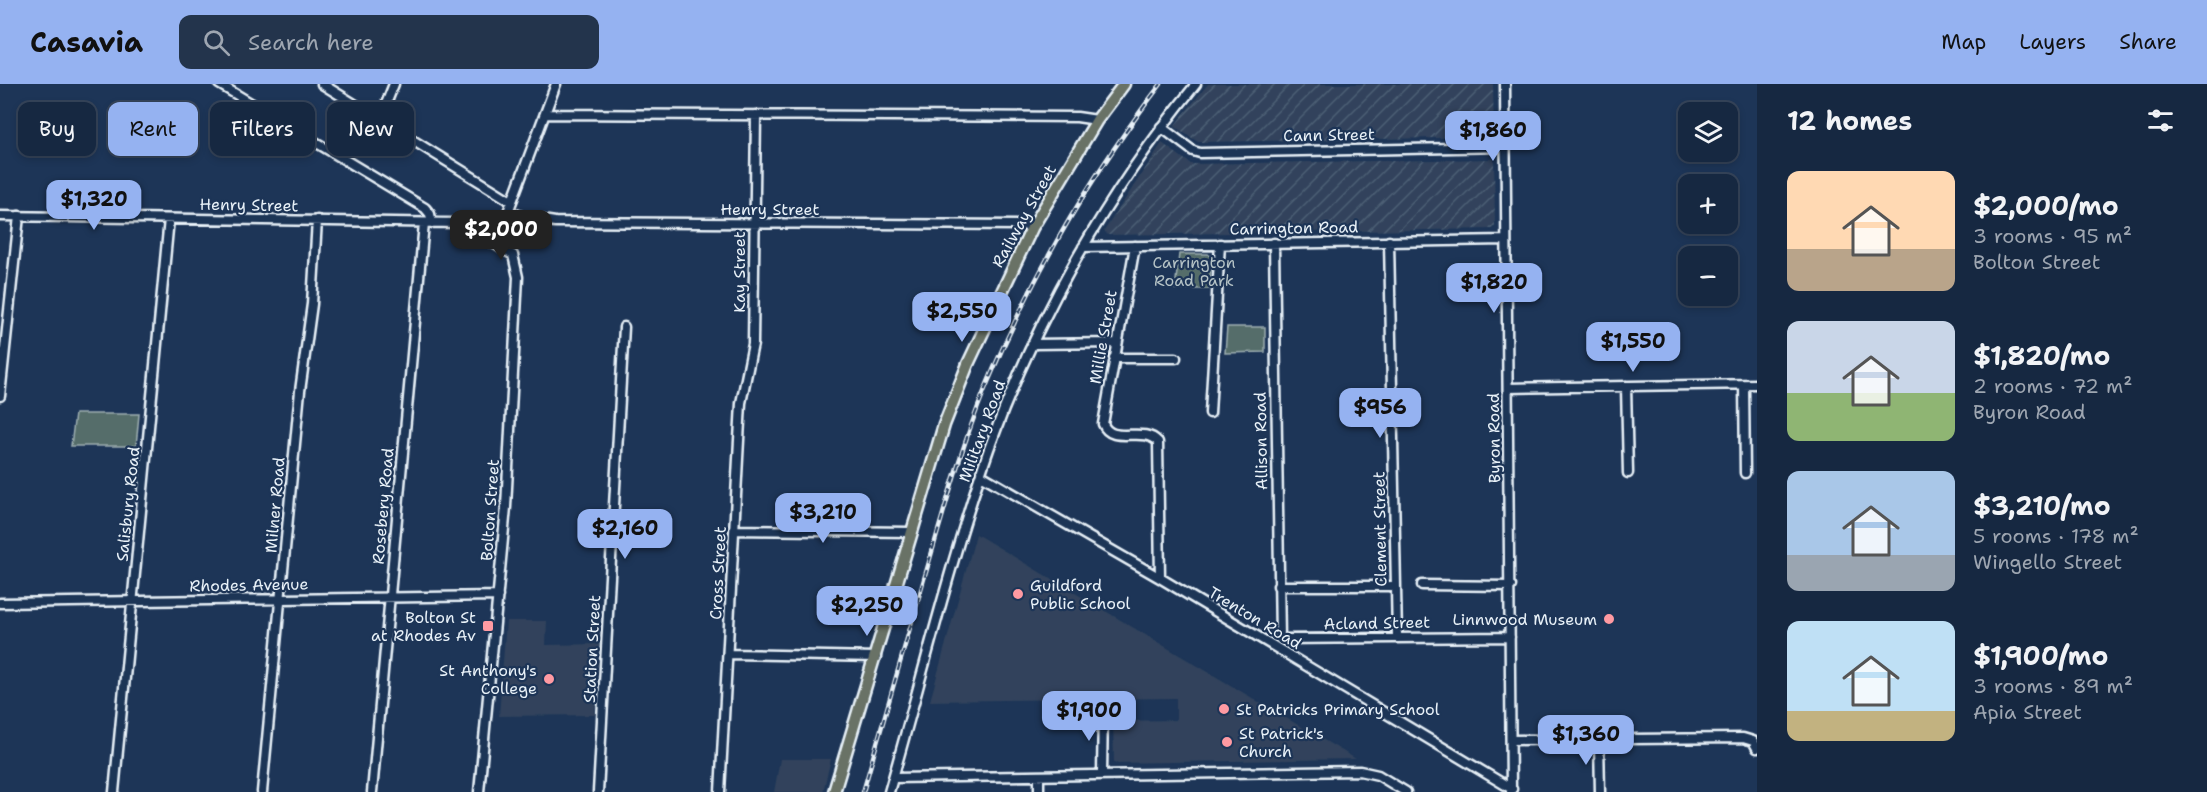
<!DOCTYPE html>
<html lang="en">
<head>
<meta charset="utf-8">
<style>
  :root { --surface:#162841; --page:#23344c; --text:#f1f3f6; --muted:#9ea6b1; --line:#35445a; --accent:#95b2f1 }
  body { margin:0; font-family:"Shantell Sans",sans-serif; background:var(--page); color:var(--text); height:100vh; display:flex; flex-direction:column; font-size:22px; white-space:nowrap }
  * { box-sizing:border-box; margin:0 }
  p { font-size:20px; color:var(--muted) }
  .icon { flex:none; width:33px; height:33px; fill:none; stroke:currentColor; stroke-width:2; stroke-linecap:round; stroke-linejoin:round }
  .map { position:relative; flex:1; overflow:hidden }
  .details { display:flex; flex-direction:column; background:var(--surface); width:450px }
  .details>* { flex:none }
  .banner { position:absolute; left:18px; top:18px; width:570px; height:54px; display:flex; gap:12px }
  .tools { position:absolute; left:1678px; top:18px; display:grid; gap:12px }
  .tools a { display:grid; place-items:center; width:60px; height:60px; border-radius:12px; background:var(--surface); box-shadow:0 3px 9px #0003,0 0 0 2px var(--line); font-size:30px }
  .price { position:absolute; translate:-50% -51px; padding:0 14px; border-radius:12px; background:var(--accent); color:#111; font-size:20px; line-height:39px; filter:drop-shadow(0 2px 3px #0008) }
  .price::after { content:''; position:absolute; left:50%; top:36px; width:18px; height:14px; margin-left:-9px; background:inherit; clip-path:polygon(0 0,100% 0,50% 100%) }
  .price.active { background:#222; color:#fff }
  ul { padding:0; list-style:none }
  li { display:flex; align-items:center; gap:18px; height:150px; padding:0 30px }
  li span { display:grid; place-items:center; flex:none; width:168px; height:120px; border-radius:12px; color:#555 }
  li>.icon { margin-inline-start:auto }
  span .icon { width:72px; height:72px; fill:#fffc; stroke-width:1 }
  li b { font-size:26px }
  h2 { display:flex; justify-content:space-between; align-items:center; height:72px; padding:0 30px; font-size:26px }
  .tag { padding:0 21px; border-radius:12px; background:var(--surface); box-shadow:0 3px 9px #0003,0 0 0 2px var(--line); font-size:21px; line-height:54px }
  .tag.active { background:var(--accent); color:#111 }
  header { display:flex; align-items:center; gap:36px; box-sizing:border-box; height:84px; padding:0 30px; background:var(--accent); color:#111 }
  header strong { font-size:28px }
  nav { display:flex; gap:33px; margin-inline-start:auto; font-size:21px }
  .search { width:420px; height:54px; background:var(--page); display:flex; align-items:center; gap:15px; box-sizing:border-box; padding:0 21px; border-radius:12px; color:var(--muted); font-size:22px }
  main { display:flex; flex:1; min-height:0 }
  .map>svg:first-child { display:block }
  .built { fill:#30435c }
  .industrial { fill:url(#industrial-furrows) }
  .green { fill:#556d6a; stroke:#9eafb1; stroke-width:1.5 }
  .lines { fill:none; stroke-linecap:round; stroke-linejoin:round }
  .minor-casing { stroke:#e8f1f8; stroke-width:13 }
  .major-casing { stroke:#e8f1f8; stroke-width:15 }
  .minor { stroke:#1d3557; stroke-width:8 }
  .major { stroke:#697266; stroke-width:10 }
  .rail-casing { stroke:#e8f1f8; stroke-width:4.5 }
  .rail { stroke:#1d3557; stroke-width:2; stroke-dasharray:7; stroke-linecap:butt }
  .poi-dot { fill:#ff9aa2; stroke:#1d3557; stroke-width:2 }
  .labels { text-anchor:middle; dominant-baseline:central; stroke-width:4.5; stroke-linejoin:round; paint-order:stroke }
  .street-label { font-size:16px; fill:#e8f1f8; stroke:#1d3557 }
  .park-label { font-size:16px; fill:#b5c3c6; stroke:#1d3557 }
  .poi-label { font-size:16px; fill:#e8f1f8; stroke:#1d3557; text-anchor:start }
</style>
</head>
<body>
<header>
<strong>Casavia</strong>
<div class="search"><svg class="icon" aria-label="search" viewBox="0 0 24 24"><circle cx="10" cy="10" r="6"/><path d="M15 15l6 6"/></svg>Search here</div>
<nav><a>Map</a><a>Layers</a><a>Share</a></nav>
</header>
<main>
<div class="map">
<svg width="1757" height="708" viewBox="0 0 1757 708">
  <defs>
    <pattern id="industrial-furrows" width="10" height="10" patternUnits="userSpaceOnUse" patternTransform="scale(1.5)"><rect width="10" height="10" fill="#30435c"/><path d="M-1 1l2-2M0 10L10 0M9 11l2-2" fill="none" stroke="#4e5f74"/></pattern>
  </defs>
  <rect width="100%" height="100%" fill="#1d3557"/>
  <filter id="ink" filterUnits="userSpaceOnUse"><feTurbulence type="fractalNoise" baseFrequency=".0167" numOctaves="2"/><feDisplacementMap in="SourceGraphic" scale="12" xChannelSelector="R" yChannelSelector="G"/><feConvolveMatrix kernelMatrix="1 2 1 2 8 2 1 2 1" color-interpolation-filters="sRGB"/></filter>
  <g filter="url(#ink)">
    <!-- built -->
    <path class="built" d="M976 450 1176 569 1356 675 1114 679 1113 637 1176 636V614L930 617Z
      M506 537H547L546 561 599 560 595 631 499 632Z
      M780 675H831L823 708H774Z"/>
    <!-- industrial -->
    <path class="industrial" d="M1208 0H1493L1494 53 1198 58 1174 42Z
      M1162 59 1191 80 1494 75 1495 142 1492 145 1108 151 1104 147Z"/>
    <!-- green -->
    <path class="green" d="M1179 170H1208L1212 174 1209 205H1175Z
      M1227 243H1265V268L1225 269Z
      M75 330H139L136 362H71Z"/>
    <g class="lines">
      <!-- minor casing -->
      <g class="minor-casing">
        <path id="minor" d="M219 0 425 124 430 130 432 139
          M322 0 511 117
          M1505 0 1511 708
          M545 30 1077 33 1097 36
          M380 35 394 0
          M1161 43 1193 67 1200 69 1506 63
          M509 127 523 133 555 138 1023 141 1032 144
          M0 132 459 139 513 171 518 193 506 423 479 708
          M493 157 505 136 556 0
          M1389 157 1397 553
          M1274 159 1280 555
          M1135 162 1103 340C1112 362 1143 341 1158 358L1160 494
          M1083 163 1506 156
          M1033 260 1117 259
          M1114 274H1176
          M1744 301 1745 389
          M1626 302 1628 389
          M1508 304 1757 300
          M0 312 19 132
          M1210 329 1220 160
          M981 391 1160 494 1512 705
          M735 446 912 448
          M1422 501 1511 502
          M1278 502H1396
          M0 519 498 512
          M1280 555 1510 553
          M728 570 876 573
          M1512 656 1743 654 1753 657 1757 664
          M1599 656 1600 708
          M1102 690 1103 625
          M1039 692V708
          M893 694 1360 687 1378 691 1406 708
          M114 708 169 135
          M262 708 300 307 312 220 317 136
          M372 708 424 139
          M598 708 624 243
          M720 708 741 319 753 260 756 31
          M889 708C922 594 950 477 989 365 1036 233 1108 108 1196 0"/>
      </g>
      <!-- major casing -->
      <g class="major-casing">
        <path id="major" d="M834 708 944 341 968 280 1032 144 1097 36 1124 0"/>
      </g>
      <!-- minor -->
      <use href="#minor" class="minor"/>
      <!-- major -->
      <use href="#major" class="major"/>
      <!-- rail casing -->
      <g class="rail-casing">
        <path id="rail" d="M863 708C883 637 904 566 924 495 943 431 960 366 985 305 1030 196 1089 93 1161 0"/>
      </g>
      <!-- rail -->
      <use href="#rail" class="rail"/>
    </g>
  </g>
  <!-- markers -->
  <g class="poi-dot">
    <circle cx="1018" cy="510" r="6"/>
    <circle cx="1609" cy="535" r="6"/>
    <rect x="482" y="536" width="12" height="12" rx="3"/>
    <circle cx="549" cy="595" r="6"/>
    <circle cx="1224" cy="625" r="6"/>
    <circle cx="1227" cy="658" r="6"/>
  </g>
  <g class="labels">
    <!-- street labels -->
    <g class="street-label">
      <text transform="translate(1329 51) rotate(-1)">Cann Street</text>
      <text transform="translate(249 121) rotate(1)">Henry Street</text>
      <text x="770" y="125">Henry Street</text>
      <text transform="translate(1024 132) rotate(-61)">Railway Street</text>
      <text transform="translate(1294 144) rotate(-1)">Carrington Road</text>
      <text transform="translate(739 188) rotate(-90)">Kay Street</text>
      <text transform="translate(1103 253) rotate(-80)">Millie Street</text>
      <text transform="translate(982 347) rotate(-70)">Military Road</text>
      <text transform="translate(1494 354) rotate(-91)">Byron Road</text>
      <text transform="translate(1261 357) rotate(-91)">Allison Road</text>
      <text transform="translate(128 420) rotate(-84)">Salisbury Road</text>
      <text transform="translate(275 421) rotate(-85)">Milner Road</text>
      <text transform="translate(383 422) rotate(-85)">Rosebery Road</text>
      <text transform="translate(490 426) rotate(-86)">Bolton Street</text>
      <text transform="translate(1380 445) rotate(-91)">Clement Street</text>
      <text transform="translate(718 489) rotate(-87)">Cross Street</text>
      <text transform="translate(249 501) rotate(-1)">Rhodes Avenue</text>
      <text transform="translate(1255 534) rotate(31)">Trenton Road</text>
      <text transform="translate(1377 539) rotate(-1)">Acland Street</text>
      <text transform="translate(592 565) rotate(-87)">Station Street</text>
    </g>
    <!-- park labels -->
    <g class="park-label">
      <text x="1194" y="178">Carrington<tspan x="1194" dy="18">Road Park</tspan></text>
    </g>
    <!-- poi labels -->
    <g class="poi-label">
      <text x="1030" y="501">Guildford<tspan x="1030" dy="18">Public School</tspan></text>
      <text x="476" y="533" text-anchor="end">Bolton St<tspan x="476" dy="18">at Rhodes Av</tspan></text>
      <text x="1597" y="535" text-anchor="end">Linnwood Museum</text>
      <text x="537" y="586" text-anchor="end">St Anthony's<tspan x="537" dy="18">College</tspan></text>
      <text x="1236" y="625">St Patricks Primary School</text>
      <text x="1239" y="649">St Patrick's<tspan x="1239" dy="18">Church</tspan></text>
    </g>
  </g>
</svg>
<div class="tools">
<a><svg class="icon" aria-label="layers" viewBox="0 0 24 24"><path d="M12 4l9 5-9 5-9-5zM3 14l9 5 9-5"/></svg></a>
<a>+</a>
<a>−</a>
</div>
<b class="price" style="left:1493px;top:78px">$1,860</b>
<b class="price" style="left:94px;top:147px">$1,320</b>
<b class="price active" style="left:501px;top:177px">$2,000</b>
<b class="price" style="left:1494px;top:230px">$1,820</b>
<b class="price" style="left:962px;top:259px">$2,550</b>
<b class="price" style="left:1633px;top:289px">$1,550</b>
<b class="price" style="left:1380px;top:355px">$956</b>
<b class="price" style="left:823px;top:460px">$3,210</b>
<b class="price" style="left:625px;top:476px">$2,160</b>
<b class="price" style="left:867px;top:553px">$2,250</b>
<b class="price" style="left:1089px;top:658px">$1,900</b>
<b class="price" style="left:1586px;top:682px">$1,360</b>
<div class="banner">
<a class="tag">Buy</a>
<a class="tag active">Rent</a>
<a class="tag">Filters</a>
<a class="tag">New</a>
</div>
</div>
<section class="details">
<h2>12 homes<svg class="icon" aria-label="filters" viewBox="0 0 24 24"><path d="M4 7h16M4 17h16"/><circle cx="9" cy="7" r="2"/><circle cx="15" cy="17" r="2"/></svg></h2>
<ul>
<li><span style="background:linear-gradient(#ffd9b3 65%,#b9a48a 0)"><svg class="icon" aria-label="home" viewBox="0 0 24 24"><path d="M3 11l9-7 9 7M6 9v11h12V9"/></svg></span><div><b>$2,000/mo</b><p>3 rooms · 95 m²</p><p>Bolton Street</p></div></li>
<li><span style="background:linear-gradient(#c9d6e8 60%,#8fb573 0)"><svg class="icon" aria-label="home" viewBox="0 0 24 24"><path d="M3 11l9-7 9 7M6 9v11h12V9"/></svg></span><div><b>$1,820/mo</b><p>2 rooms · 72 m²</p><p>Byron Road</p></div></li>
<li><span style="background:linear-gradient(#a9c7e8 70%,#9aa5b1 0)"><svg class="icon" aria-label="home" viewBox="0 0 24 24"><path d="M3 11l9-7 9 7M6 9v11h12V9"/></svg></span><div><b>$3,210/mo</b><p>5 rooms · 178 m²</p><p>Wingello Street</p></div></li>
<li><span style="background:linear-gradient(#bfe0f5 75%,#c2b280 0)"><svg class="icon" aria-label="home" viewBox="0 0 24 24"><path d="M3 11l9-7 9 7M6 9v11h12V9"/></svg></span><div><b>$1,900/mo</b><p>3 rooms · 89 m²</p><p>Apia Street</p></div></li>
</ul>
</section>
</main>
</body>
</html>
